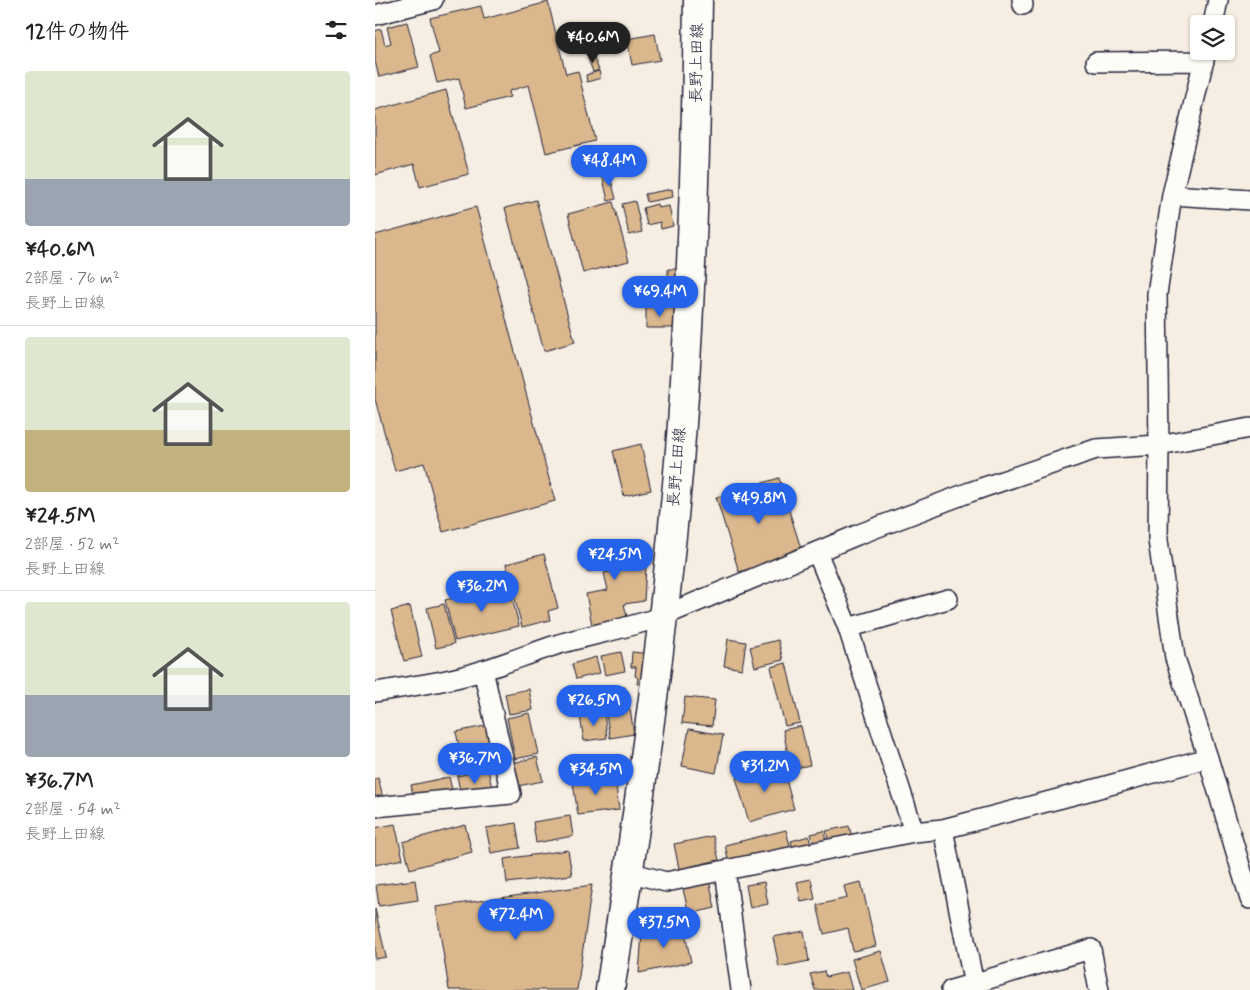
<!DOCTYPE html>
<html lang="ja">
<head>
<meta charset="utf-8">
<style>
  :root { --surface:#fff; --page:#f2f2f2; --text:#222; --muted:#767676; --line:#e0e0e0; --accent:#2563eb }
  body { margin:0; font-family:Mynerve,"Klee One",sans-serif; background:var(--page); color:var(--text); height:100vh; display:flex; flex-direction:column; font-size:19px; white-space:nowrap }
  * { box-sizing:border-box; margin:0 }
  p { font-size:16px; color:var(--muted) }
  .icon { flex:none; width:28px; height:28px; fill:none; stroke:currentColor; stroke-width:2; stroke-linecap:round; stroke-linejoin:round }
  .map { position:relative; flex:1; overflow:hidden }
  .drawer { display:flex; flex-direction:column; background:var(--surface); width:375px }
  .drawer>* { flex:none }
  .fabs { position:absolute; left:815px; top:15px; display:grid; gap:10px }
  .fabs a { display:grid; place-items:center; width:45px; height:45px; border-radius:5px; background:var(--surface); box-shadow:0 1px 4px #0004; font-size:25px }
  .price { position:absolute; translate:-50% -42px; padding:0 11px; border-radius:18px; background:var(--accent); color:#fff; font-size:16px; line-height:32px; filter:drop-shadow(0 1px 2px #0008) }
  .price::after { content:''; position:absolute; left:50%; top:30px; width:15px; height:11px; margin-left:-8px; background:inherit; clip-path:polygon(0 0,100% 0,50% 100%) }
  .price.current { background:#222; color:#fff }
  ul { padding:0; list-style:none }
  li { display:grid; align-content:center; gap:10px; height:265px; padding:0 25px }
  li+li { border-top:1px solid var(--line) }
  li span { display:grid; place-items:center; height:155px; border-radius:5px; color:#555 }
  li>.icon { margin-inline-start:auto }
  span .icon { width:90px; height:90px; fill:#fffc; stroke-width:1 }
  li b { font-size:21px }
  h2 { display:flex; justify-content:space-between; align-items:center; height:60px; padding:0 25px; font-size:21px }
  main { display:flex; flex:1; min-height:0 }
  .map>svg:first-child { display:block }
  .building { fill:#dab78c; stroke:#22223b }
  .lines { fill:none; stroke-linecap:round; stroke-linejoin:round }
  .street-casing { stroke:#22223b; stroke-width:22 }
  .primary-casing { stroke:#22223b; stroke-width:31 }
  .street { stroke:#fdfcf7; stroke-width:19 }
  .primary { stroke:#fdfcf7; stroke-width:28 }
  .labels { text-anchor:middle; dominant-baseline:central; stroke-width:4; stroke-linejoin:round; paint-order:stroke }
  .street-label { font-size:16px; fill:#22223b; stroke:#fdfcf7 }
</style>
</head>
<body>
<main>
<section class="drawer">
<h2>12件の物件<svg class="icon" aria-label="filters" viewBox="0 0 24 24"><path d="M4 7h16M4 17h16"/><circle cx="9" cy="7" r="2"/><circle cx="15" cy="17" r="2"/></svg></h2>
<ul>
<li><span style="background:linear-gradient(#dfe7d0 70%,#9aa5b1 0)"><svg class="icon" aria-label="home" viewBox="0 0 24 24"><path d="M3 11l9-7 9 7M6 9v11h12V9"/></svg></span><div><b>¥40.6M</b><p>2部屋 · 76 m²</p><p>長野上田線</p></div></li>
<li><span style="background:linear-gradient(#dfe7d0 60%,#c2b280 0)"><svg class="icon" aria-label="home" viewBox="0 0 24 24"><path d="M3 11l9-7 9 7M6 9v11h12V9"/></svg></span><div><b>¥24.5M</b><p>2部屋 · 52 m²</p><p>長野上田線</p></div></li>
<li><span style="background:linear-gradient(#dfe7d0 60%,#9aa5b1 0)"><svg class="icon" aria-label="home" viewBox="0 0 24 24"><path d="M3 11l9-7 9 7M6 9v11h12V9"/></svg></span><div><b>¥36.7M</b><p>2部屋 · 54 m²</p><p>長野上田線</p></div></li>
</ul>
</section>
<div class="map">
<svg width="875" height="990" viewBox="0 0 875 990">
  <rect width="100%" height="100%" fill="#f6eee2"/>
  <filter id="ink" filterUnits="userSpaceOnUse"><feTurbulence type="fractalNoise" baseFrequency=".02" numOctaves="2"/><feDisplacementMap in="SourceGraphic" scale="10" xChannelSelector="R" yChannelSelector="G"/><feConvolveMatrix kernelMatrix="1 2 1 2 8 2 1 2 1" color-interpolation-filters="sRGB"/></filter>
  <g filter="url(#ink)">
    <!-- building -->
    <path class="building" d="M173 2 191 74 203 71 220 141 171 153 154 85 134 91 135 97 91 108 84 78 62 83 55 56 64 53 55 18 106 6 109 19Z
      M32 22 44 67 4 77 0 61V31L6 29 10 45 16 43 12 27Z
      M280 34 285 60 257 65 252 39Z
      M218 56 224 70 218 72 213 58Z
      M224 71 226 78 212 82 211 75Z
      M71 90 94 174 45 187 39 164 0 175V110Z
      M234 172 241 199 233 201 227 174Z
      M297 189 298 197 272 202 270 194Z
      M161 200 200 342 169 351 130 208Z
      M260 201 267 232 254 235 247 204Z
      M238 202 254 261 208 273 193 214Z
      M282 204 283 208 294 206 298 226 286 229 285 222 272 225 268 208Z
      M101 207 180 501 68 532 49 463 20 471 0 399V235Z
      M293 269H303V290H293Z
      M270 280H289L288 302H269Z
      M271 307H300V328H271Z
      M266 444 276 490 249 496 238 451Z
      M404 478 427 552 364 572 341 497Z
      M269 543 270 554 253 559 255 567 271 566 269 601 249 604 252 617 217 625 211 594 233 590 229 573 246 570 244 558 236 559V567L212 572 209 545Z
      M169 554 183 608 173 611 175 620 147 627 131 564Z
      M134 585 144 626 80 641 70 600Z
      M69 604 79 644 61 648 52 608Z
      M35 606 47 657 29 661 16 611Z
      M353 639 371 642 367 669 349 666Z
      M403 640 408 660 380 667 375 647Z
      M246 652 250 671 230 675 226 656Z
      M257 652 277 654 274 685 262 684 263 678 260 676 261 667H256Z
      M221 657 225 673 201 679 197 664Z
      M411 663 425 723 410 726 396 667Z
      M250 687 253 706 227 711 224 692Z
      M154 689 158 710 134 714 130 694Z
      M310 697 340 700 337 726 307 723Z
      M255 709 259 734 235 738 231 713Z
      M229 712 232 738 209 741 205 716Z
      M155 713 164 754 140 759 132 718Z
      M114 725 121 753 87 761 81 732Z
      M426 726 435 765 416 769 408 730Z
      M314 729 348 735 341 773 307 766Z
      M162 757 168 781 143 786 138 763Z
      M407 765 419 809 374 822 361 778Z
      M113 769 118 794 87 801 82 776Z
      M74 777 80 803 41 812 36 785Z
      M240 777 244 810 203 815 198 783Z
      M3 778 12 814 0 817V779Z
      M195 816 198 836 161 843 158 822Z
      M141 823 145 848 116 853 111 828Z
      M20 824 28 859 0 865V828Z
      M90 825 97 852 35 869 28 842Z
      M474 826 477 837 454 842 451 831Z
      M411 830 416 849 354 864 350 845Z
      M449 831 451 842 439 845 436 834Z
      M338 836 344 860 304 869 299 844Z
      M434 836 436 845 418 849 416 841Z
      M193 850 197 875 132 883 129 859Z
      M334 879 340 908 314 914 307 885Z
      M436 879 440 899 426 902 422 882Z
      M40 880 43 900 4 906 1 885Z
      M389 882 393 904 375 908 371 885Z
      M486 882 501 946 478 951 473 928 449 934 442 905 472 898 469 886Z
      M217 885 202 990H74L61 907Z
      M0 909 11 957 0 959Z
      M308 924 316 962 264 973 267 933Z
      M429 931 434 961 404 967 398 937Z
      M506 951 515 982 486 990 477 959Z
      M449 971 451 977 472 972 477 990H440L435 974Z"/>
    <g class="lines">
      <!-- street casing -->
      <g class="street-casing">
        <path id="street" d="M647 0 648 5
          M0 15 58 0
          M838 24 843 0
          M831 51 797 195 782 294 784 445 783 540 800 658 833 758 875 899
          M721 62 829 61
          M797 195 875 200
          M442 552 473 628 539 832
          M473 628 573 599
          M0 692C36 686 74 682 109 670 134 662 159 652 184 644 219 634 254 628 288 616L482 535 595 492 721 449 784 445 875 428
          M0 807 136 794 108 670
          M568 829 600 990
          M350 870 366 990
          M254 872 291 882 539 832 568 829 702 794 833 758
          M576 990 716 949 724 990"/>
      </g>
      <!-- primary casing -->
      <g class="primary-casing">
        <path id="primary" d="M235 990C264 811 290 630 305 450 317 300 321 150 323 0"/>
      </g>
      <!-- street -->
      <use href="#street" class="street"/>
      <!-- primary -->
      <use href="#primary" class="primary"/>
    </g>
  </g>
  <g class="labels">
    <!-- street labels -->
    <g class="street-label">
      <text transform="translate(322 63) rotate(-89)">長野上田線</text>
      <text transform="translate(302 467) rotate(-85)">長野上田線</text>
    </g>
  </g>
</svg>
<div class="fabs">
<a><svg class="icon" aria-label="layers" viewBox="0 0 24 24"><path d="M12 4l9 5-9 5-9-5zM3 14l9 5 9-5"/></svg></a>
</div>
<b class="price current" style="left:218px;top:64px">¥40.6M</b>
<b class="price" style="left:234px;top:187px">¥48.4M</b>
<b class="price" style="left:285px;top:318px">¥69.4M</b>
<b class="price" style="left:384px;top:525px">¥49.8M</b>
<b class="price" style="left:240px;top:581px">¥24.5M</b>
<b class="price" style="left:107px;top:613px">¥36.2M</b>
<b class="price" style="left:219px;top:727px">¥26.5M</b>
<b class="price" style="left:100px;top:785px">¥36.7M</b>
<b class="price" style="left:390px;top:793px">¥31.2M</b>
<b class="price" style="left:221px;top:796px">¥34.5M</b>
<b class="price" style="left:141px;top:941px">¥72.4M</b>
<b class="price" style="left:289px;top:949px">¥37.5M</b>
</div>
</main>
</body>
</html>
